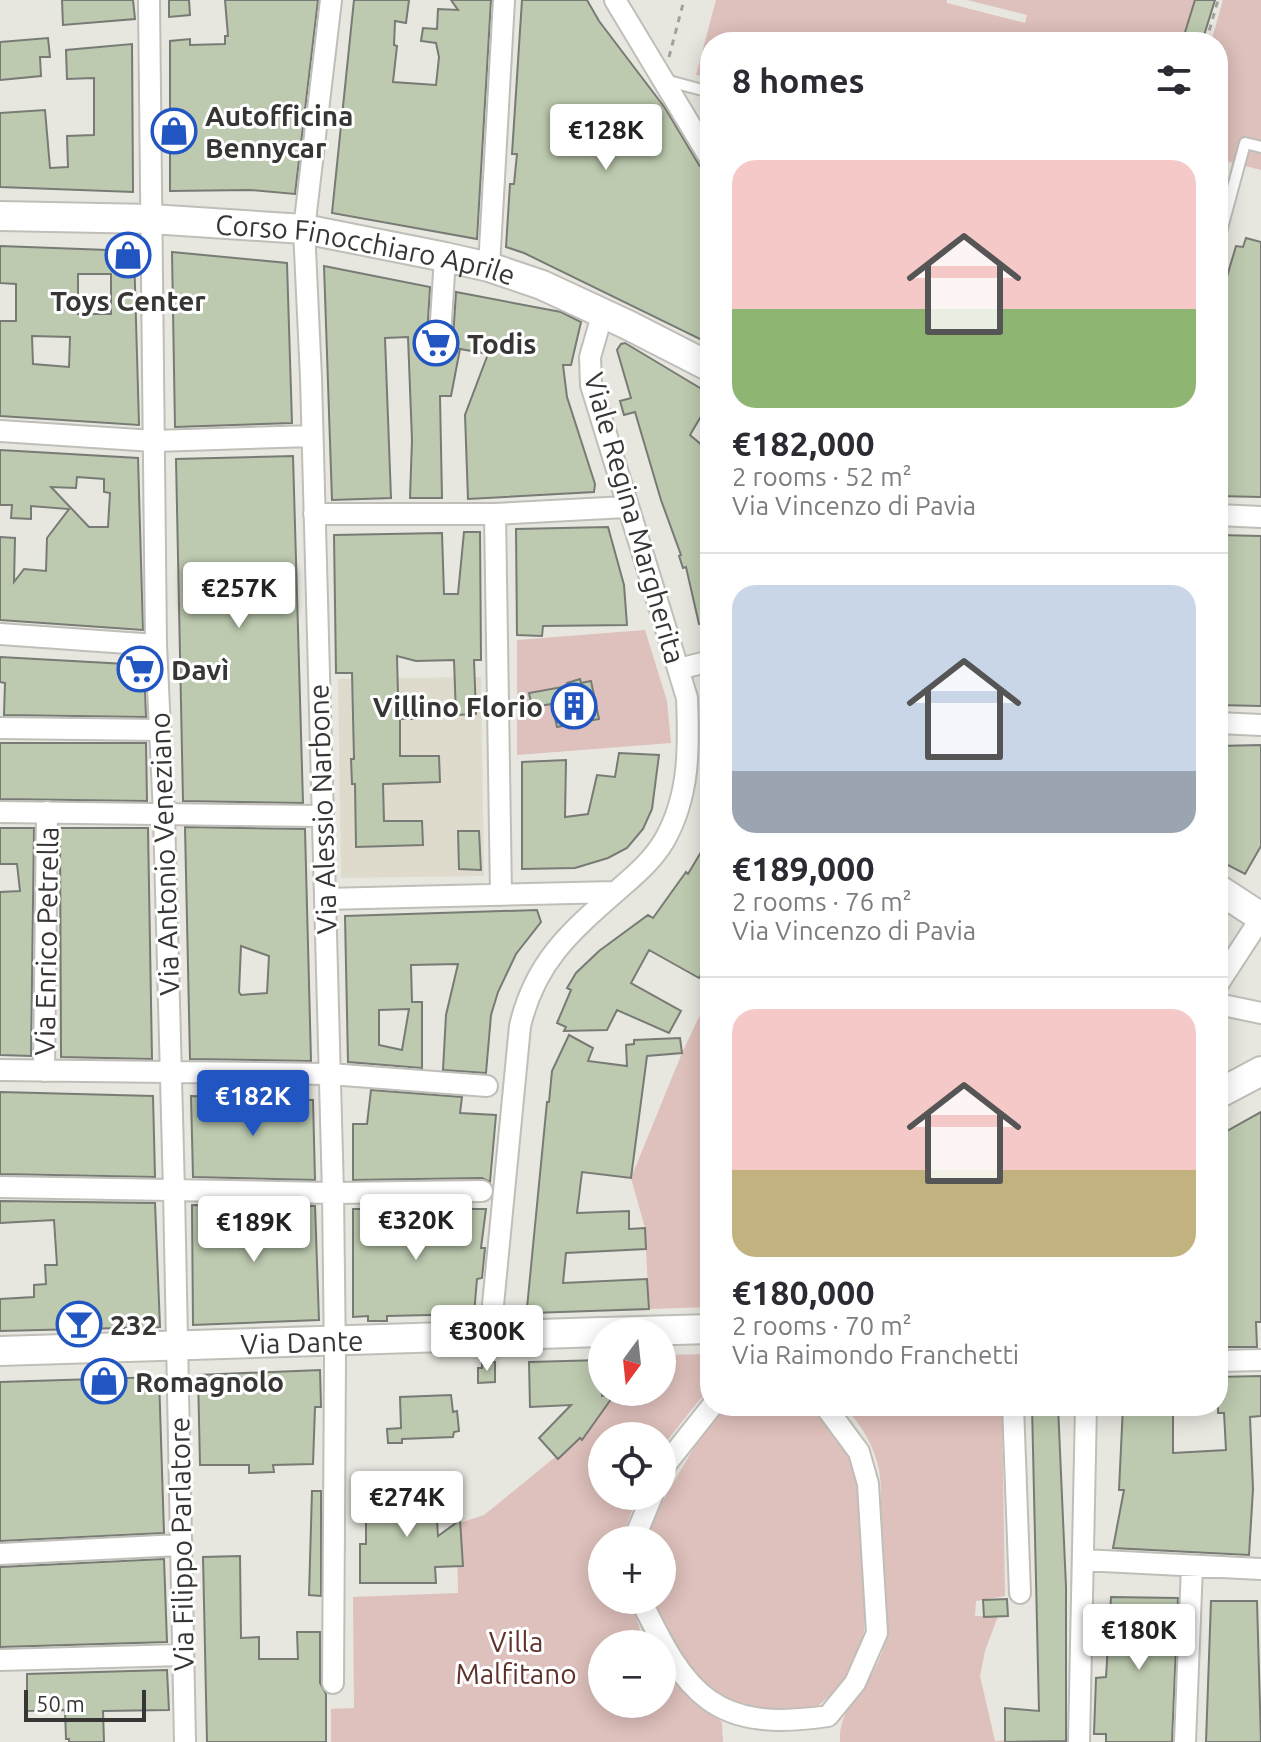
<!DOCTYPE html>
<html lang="en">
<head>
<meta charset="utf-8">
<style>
  :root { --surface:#fff; --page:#f2f2f3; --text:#2b2b33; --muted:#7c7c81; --line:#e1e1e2; --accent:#2055c2 }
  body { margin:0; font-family:Ubuntu,sans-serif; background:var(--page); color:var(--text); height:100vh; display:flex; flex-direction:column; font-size:30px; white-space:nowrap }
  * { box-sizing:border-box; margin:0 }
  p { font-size:26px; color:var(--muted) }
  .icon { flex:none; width:44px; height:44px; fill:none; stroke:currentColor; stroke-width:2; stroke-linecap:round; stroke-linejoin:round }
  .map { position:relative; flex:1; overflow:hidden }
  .panel { position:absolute; left:700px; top:32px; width:528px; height:1384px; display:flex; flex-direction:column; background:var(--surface); border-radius:32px; box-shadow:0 4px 20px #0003 }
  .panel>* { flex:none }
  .needle { width:52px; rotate:195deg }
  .tools { position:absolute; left:588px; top:1318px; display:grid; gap:16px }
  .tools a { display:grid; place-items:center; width:88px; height:88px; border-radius:50%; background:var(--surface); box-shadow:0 4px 20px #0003; font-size:40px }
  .scale { position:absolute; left:24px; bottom:20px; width:122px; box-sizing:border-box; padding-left:8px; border:4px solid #373634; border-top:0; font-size:22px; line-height:28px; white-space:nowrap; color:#373634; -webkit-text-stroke:6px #fff; paint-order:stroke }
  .price { position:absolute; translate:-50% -68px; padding:0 18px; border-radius:8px; background:#fff; color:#222; font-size:26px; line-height:52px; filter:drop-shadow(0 2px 4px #0008) }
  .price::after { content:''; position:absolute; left:50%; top:48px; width:24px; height:18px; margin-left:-12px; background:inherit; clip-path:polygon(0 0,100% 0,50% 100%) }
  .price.on { background:var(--accent); color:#fff }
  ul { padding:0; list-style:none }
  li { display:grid; align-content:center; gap:16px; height:424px; padding:0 32px }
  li+li { border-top:2px solid var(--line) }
  li span { display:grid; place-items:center; height:248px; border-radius:24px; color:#555 }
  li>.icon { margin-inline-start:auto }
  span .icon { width:144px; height:144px; fill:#fffc; stroke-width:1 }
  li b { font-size:34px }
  h2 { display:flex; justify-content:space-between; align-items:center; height:96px; padding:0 32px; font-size:34px }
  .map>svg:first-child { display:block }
  .built { fill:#dedbcd }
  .green { fill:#dec0bc }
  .building { fill:#bdcaaf; stroke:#787b75; stroke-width:2; fill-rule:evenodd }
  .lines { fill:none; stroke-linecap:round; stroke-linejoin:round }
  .lane-casing { stroke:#bfbeb8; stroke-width:14 }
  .street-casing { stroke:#bfbeb8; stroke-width:24 }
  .secondary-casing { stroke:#bfbeb8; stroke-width:32 }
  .path { stroke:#a2a19c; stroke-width:3; stroke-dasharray:6 6; stroke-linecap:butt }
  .lane { stroke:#fff; stroke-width:10 }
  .street { stroke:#fff; stroke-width:20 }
  .secondary { stroke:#fff; stroke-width:28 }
  .labels { text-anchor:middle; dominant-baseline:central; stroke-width:6; stroke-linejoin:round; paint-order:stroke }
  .poi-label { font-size:28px; font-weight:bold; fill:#373634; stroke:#fff; text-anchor:start }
  .street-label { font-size:28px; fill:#373634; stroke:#fff }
  .park-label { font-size:28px; fill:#60312b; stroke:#fff }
</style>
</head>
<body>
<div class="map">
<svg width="1261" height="1742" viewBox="0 0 1261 1742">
  <rect width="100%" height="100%" fill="#e7e6df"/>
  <!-- built -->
  <path class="built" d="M481 677 484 876 341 878 338 679Z"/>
  <!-- green -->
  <path class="green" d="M716 0H947V3L1025 23 1027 15 967 0H1215L1202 42H1126V39L1118 37 1116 42H710V78L696 75Z
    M1223 0H1261V170L1218 159V42H1211Z
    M645 630 667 701 671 743 517 755V640Z
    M710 994V1307L649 1309 645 1228 631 1178 682 1053Z
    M710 1354V1393L700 1399 662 1447V1436H602V1496H637L626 1527V1540H602V1600H631L640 1630 648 1644H602V1704H662V1665L680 1689 722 1722 723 1742H331V1709L354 1708 353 1597 458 1593 457 1524 484 1515 580 1437 610 1392H662V1355Z
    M729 1406H808L836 1429 847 1448 857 1484 865 1617 863 1645 851 1669 830 1696 810 1712H762L718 1696 701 1684 675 1649 650 1600H662V1540H647L652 1519 709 1422Z
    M843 1406H1002L1005 1596 976 1601 975 1616H998L985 1651 980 1676 995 1741 1063 1736V1742H840C838 1708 866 1689 879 1660 894 1628 882 1590 880 1556 878 1528 884 1498 879 1470 875 1447 859 1421 843 1406Z"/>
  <!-- building -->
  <path class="building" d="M62 0H133L135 19 63 25Z
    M169 0H189L190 15 169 17Z
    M225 0H318L295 194 250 190 170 191V41L190 39V45L225 44V36H228Z
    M354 0H409L406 23 395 21 394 45 397 46 393 82 436 85 439 57 436 43 421 41 423 28 437 29 438 9 458 10 451 0H491L477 239 332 213Z
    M522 0H587L599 21 665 108 699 165 710 176V344L524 253 506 247 510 184H514L517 154H512Z
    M1195 0H1215L1202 42H1182Z
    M48 38 50 57H40L41 76 0 80V42Z
    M132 44 133 192 0 187V113L45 110 50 168 68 167 67 136 94 135V78L67 79 66 50Z
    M1246 238 1261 242V497L1218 496V307L1236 246 1243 247Z
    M0 246 134 251 139 425 0 416V321H16V284L0 283ZM78 274H111V314H78ZM32 336 70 337 69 367 33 364Z
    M172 252 287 263 292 423 175 427Z
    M324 266 430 287 427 337 432 347 438 350 446 348 453 339 456 292 561 312 581 322 571 365H563L567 397 595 484 594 492 468 499 465 415 488 354 460 349 451 396H440L442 498H410L412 440 408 337 385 338 391 498 332 500Z
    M625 343 710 394V401L690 435 710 452V623L699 624 686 567 683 568 679 556 681 555 661 500 635 412 624 415 620 401 631 398 617 350 621 344Z
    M0 450 138 458 143 630 0 620V537L15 538 14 582 24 569 46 571 47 538 69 509 31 506V519L11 518 12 505H0ZM77 477 104 479V492L110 493 108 527H89L51 487 76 488Z
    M293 456 303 803 183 801 176 459Z
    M608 527 624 585 627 625 543 626 542 636 517 635 516 529Z
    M464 532H480L481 660H474L476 714 456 715 454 660 416 661 397 656 398 695H418L419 719H400V756H439L440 782 383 784 384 821H422L423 845 356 847 355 784H352L351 759H354L352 673H336L334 535 442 533 444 594H458Z
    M1218 535 1261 536V706L1218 705V630H1222L1223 603 1218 602V589L1224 588 1225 557H1218Z
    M0 657 144 665 146 717 4 715 5 683 0 682Z
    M580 679 581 683 591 681 599 719 557 727 552 704 532 707 529 693 568 686 567 683Z
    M0 743H146L147 801 0 799Z
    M1261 745V846L1245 874 1218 860V746Z
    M619 753 659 755 652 809 643 829 627 848 608 858 575 868 522 869V762L566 760 565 817 588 814 597 775 615 777Z
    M185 827 305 829 311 1061 190 1059ZM241 946 269 956 267 993 241 995 239 992Z
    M0 828H34L31 1056 0 1055V892L20 891 17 864H0Z
    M60 828H148L152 1059 61 1057Z
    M458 831H479L481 870 459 869Z
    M710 837V874L705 883 710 886V927L701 944 710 949V958L699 978 649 950 631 983 681 1011 669 1033 617 1010 607 1030 564 1031 566 1027 557 1023 571 990 567 988 576 973 599 951 648 915 653 918 686 872 688 874Z
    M537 910 541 922 516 954 498 992 491 1015 486 1073 443 1070 446 1015 458 964 411 965 412 1002H422V1068L348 1062 345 916ZM409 1009 402 1050 379 1045V1010Z
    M569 1035 593 1048 588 1061 627 1066 626 1045 634 1044V1040L680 1038 682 1053 647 1056 631 1178 582 1172 577 1213 629 1211V1229L645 1228 646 1249 566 1253 563 1283 647 1279 649 1309 531 1313 527 1308 547 1102H549L552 1071Z
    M371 1090 462 1097 460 1113 496 1115 490 1182 482 1178 353 1180V1124H367Z
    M0 1092 153 1096 155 1177 0 1174Z
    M191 1096 313 1100 315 1180 193 1177Z
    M1261 1112V1322H1256L1257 1347H1218V1136Z
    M0 1201 155 1203 160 1327 0 1331V1299L34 1297V1285L46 1284 45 1265H57L54 1220 0 1223Z
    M192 1205 315 1206 319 1320 193 1325Z
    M353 1209H486L481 1248H485L482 1278 477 1279 474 1314 387 1316V1321H368V1316L353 1317Z
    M602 1360V1396L614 1395 582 1440 580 1438 558 1459 539 1438 571 1405 530 1407 529 1362Z
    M482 1362H495V1382L478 1383V1368H482Z
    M320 1370 321 1407H315L313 1464 273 1465 274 1472 249 1473V1465H200L198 1375Z
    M1261 1376V1416L1250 1417 1253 1489 1249 1555 1113 1548 1124 1490H1119L1123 1406H1173V1453L1226 1450 1224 1413H1218V1377Z
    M159 1377 164 1533 0 1541V1382Z
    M451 1395 453 1412 457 1411 459 1431 454 1432 453 1437 402 1439V1443H388L387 1429 401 1428 400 1397Z
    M1032 1406H1058L1066 1587V1741L1005 1742V1708L1039 1711Z
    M435 1487 438 1536 460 1520 463 1566 435 1567 436 1583H360V1544H366V1498H381L389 1489Z
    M312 1491H321V1596L309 1595Z
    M240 1556 241 1638 259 1637V1659H298L297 1632H320V1683L326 1694V1742H207L203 1557Z
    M164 1559 167 1642 0 1647V1567Z
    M1111 1597 1178 1598 1172 1742H1106V1734H1094L1096 1678 1106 1677Z
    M1007 1599 1008 1616 984 1617 983 1600Z
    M1211 1601H1257L1261 1742H1206Z
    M167 1670 169 1710 103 1711 104 1742H69V1739H66L65 1710 27 1711V1674Z"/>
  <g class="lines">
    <!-- lane casing -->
    <g class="lane-casing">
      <path id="lane" d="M665 80 710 92
        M1222 228 1245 143 1261 147
        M1218 250 1222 228 1218 227"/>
    </g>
    <!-- street casing -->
    <g class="street-casing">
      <path id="street" d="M149 0 156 645 164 814 174 1191 185 1742
        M331 0 304 229 311 378 333 1193 335 1360 333 1683
        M615 0 710 158
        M489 267 504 0
        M440 337 445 257
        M0 431 154 441 312 436
        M314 514H495L626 507
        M495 514 501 895
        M1218 515 1261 517
        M0 634 156 645
        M679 669 710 661
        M1218 723 1261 725
        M0 728 160 730
        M0 812 321 816
        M325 899 615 892
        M1218 984 1261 918
        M1218 1004 1261 1013
        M0 1070 330 1074 487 1086
        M44 1071 47 812
        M0 1187 333 1193 482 1191
        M490 1336 520 1026C535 962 570 932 618 890 635 875 652 861 664 841 690 796 689 747 687 698L591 385 590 357 603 312
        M1218 1361 1261 1360
        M1013 1406 1020 1593
        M662 1474 666 1464 712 1406
        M638 1540V1530L652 1496
        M0 1554 179 1545
        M1083 1560 1261 1569
        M641 1600C686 1695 715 1733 828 1716L855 1683 877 1633 868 1484 859 1452 825 1406
        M0 1660 182 1655
        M1079 1742 1086 1406
        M1185 1742 1192 1566"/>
    </g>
    <!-- secondary casing -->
    <g class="secondary-casing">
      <g id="secondary">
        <path id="s1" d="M0 216 151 219 304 229 445 257 489 267 542 285 628 325 710 367"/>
        <path d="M1218 889 1261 917"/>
        <path d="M1218 1094 1261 1071"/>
        <path d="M604 1332 710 1329"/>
        <path id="s2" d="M0 1351 602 1332"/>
      </g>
    </g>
    <!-- path -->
    <path class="path" d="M1206 42 1218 0
      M669 57 684 0"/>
    <!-- lane -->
    <use href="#lane" class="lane"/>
    <!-- street -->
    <use href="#street" class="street"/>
    <!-- secondary -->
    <use href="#secondary" class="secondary"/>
  </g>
  <!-- icons -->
  <defs>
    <g id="shop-ring" transform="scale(2.3)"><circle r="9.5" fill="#fff" stroke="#2055c2" stroke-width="1.5"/><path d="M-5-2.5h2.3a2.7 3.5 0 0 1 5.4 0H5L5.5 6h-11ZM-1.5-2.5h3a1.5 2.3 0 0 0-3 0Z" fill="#2055c2"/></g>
    <g id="supermarket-ring" transform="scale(2.3)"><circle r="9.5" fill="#fff" stroke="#2055c2" stroke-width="1.5"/><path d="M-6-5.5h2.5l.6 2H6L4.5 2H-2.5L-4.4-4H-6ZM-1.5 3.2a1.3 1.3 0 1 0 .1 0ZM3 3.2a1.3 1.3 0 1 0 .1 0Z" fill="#2055c2"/></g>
    <g id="building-ring" transform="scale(2.3)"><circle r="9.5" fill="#fff" stroke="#2055c2" stroke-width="1.5"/><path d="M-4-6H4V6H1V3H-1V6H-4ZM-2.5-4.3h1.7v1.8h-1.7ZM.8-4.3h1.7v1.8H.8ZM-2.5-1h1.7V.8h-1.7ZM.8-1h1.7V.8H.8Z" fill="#2055c2"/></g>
    <g id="bar-ring" transform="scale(2.3)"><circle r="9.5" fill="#fff" stroke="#2055c2" stroke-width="1.5"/><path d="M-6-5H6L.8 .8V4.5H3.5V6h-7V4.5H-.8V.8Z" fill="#2055c2"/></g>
  </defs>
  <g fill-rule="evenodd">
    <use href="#shop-ring" x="174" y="131"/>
    <use href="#shop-ring" x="128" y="255"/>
    <use href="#supermarket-ring" x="436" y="343"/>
    <use href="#supermarket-ring" x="140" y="669"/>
    <use href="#building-ring" x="574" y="706"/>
    <use href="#bar-ring" x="79" y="1324"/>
    <use href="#shop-ring" x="104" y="1381"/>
  </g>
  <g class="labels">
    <!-- poi labels -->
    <g class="poi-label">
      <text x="205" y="115">Autofficina<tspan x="205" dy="32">Bennycar</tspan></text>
      <text x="128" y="300" text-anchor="middle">Toys Center</text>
      <text x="467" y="343">Todis</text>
      <text x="171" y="669">Davì</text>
      <text x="543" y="706" text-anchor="end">Villino Florio</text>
      <text x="110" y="1324">232</text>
      <text x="135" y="1381">Romagnolo</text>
    </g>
    <!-- street labels -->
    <g class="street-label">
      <text stroke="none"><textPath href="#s1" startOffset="368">Corso Finocchiaro Aprile</textPath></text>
      <text transform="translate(635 518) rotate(74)">Viale Regina Margherita</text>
      <text transform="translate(322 809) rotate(-92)">Via Alessio Narbone</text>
      <text transform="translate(164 854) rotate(-92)">Via Antonio Veneziano</text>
      <text transform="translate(46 941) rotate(-89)">Via Enrico Petrella</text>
      <text stroke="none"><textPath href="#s2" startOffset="302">Via Dante</textPath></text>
      <text transform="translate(181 1544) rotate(-91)">Via Filippo Parlatore</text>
    </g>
    <!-- park labels -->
    <g class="park-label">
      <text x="516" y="1641">Villa<tspan x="516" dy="32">Malfitano</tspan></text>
    </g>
  </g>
</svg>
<div class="tools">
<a><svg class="needle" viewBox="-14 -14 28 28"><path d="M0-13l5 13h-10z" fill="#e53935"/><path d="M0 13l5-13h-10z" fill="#7c7c81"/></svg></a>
<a><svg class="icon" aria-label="locate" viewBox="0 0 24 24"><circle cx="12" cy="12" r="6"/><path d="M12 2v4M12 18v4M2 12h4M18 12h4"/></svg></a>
<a>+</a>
<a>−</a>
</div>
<div class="scale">50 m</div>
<b class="price" style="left:606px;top:172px">€128K</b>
<b class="price" style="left:239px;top:630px">€257K</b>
<b class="price on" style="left:253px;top:1138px">€182K</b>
<b class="price" style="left:416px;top:1262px">€320K</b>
<b class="price" style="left:254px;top:1264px">€189K</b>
<b class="price" style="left:487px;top:1373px">€300K</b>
<b class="price" style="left:407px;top:1539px">€274K</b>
<b class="price" style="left:1139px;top:1672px">€180K</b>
<section class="panel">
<h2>8 homes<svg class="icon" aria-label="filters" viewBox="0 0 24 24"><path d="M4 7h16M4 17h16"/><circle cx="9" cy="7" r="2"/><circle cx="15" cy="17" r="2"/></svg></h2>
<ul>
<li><span style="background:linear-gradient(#f6c9c9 60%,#8fb573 0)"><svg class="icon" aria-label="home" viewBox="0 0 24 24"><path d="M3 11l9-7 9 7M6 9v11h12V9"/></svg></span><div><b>€182,000</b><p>2 rooms · 52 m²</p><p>Via Vincenzo di Pavia</p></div></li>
<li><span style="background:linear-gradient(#c9d6e8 75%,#9aa5b1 0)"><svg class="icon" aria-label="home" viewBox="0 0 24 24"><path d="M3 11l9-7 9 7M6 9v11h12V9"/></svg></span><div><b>€189,000</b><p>2 rooms · 76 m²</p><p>Via Vincenzo di Pavia</p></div></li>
<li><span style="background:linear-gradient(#f6c9c9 65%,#c2b280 0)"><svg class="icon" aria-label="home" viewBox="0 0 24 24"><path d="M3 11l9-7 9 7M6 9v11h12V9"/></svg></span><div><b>€180,000</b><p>2 rooms · 70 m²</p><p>Via Raimondo Franchetti</p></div></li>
</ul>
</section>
</div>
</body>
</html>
